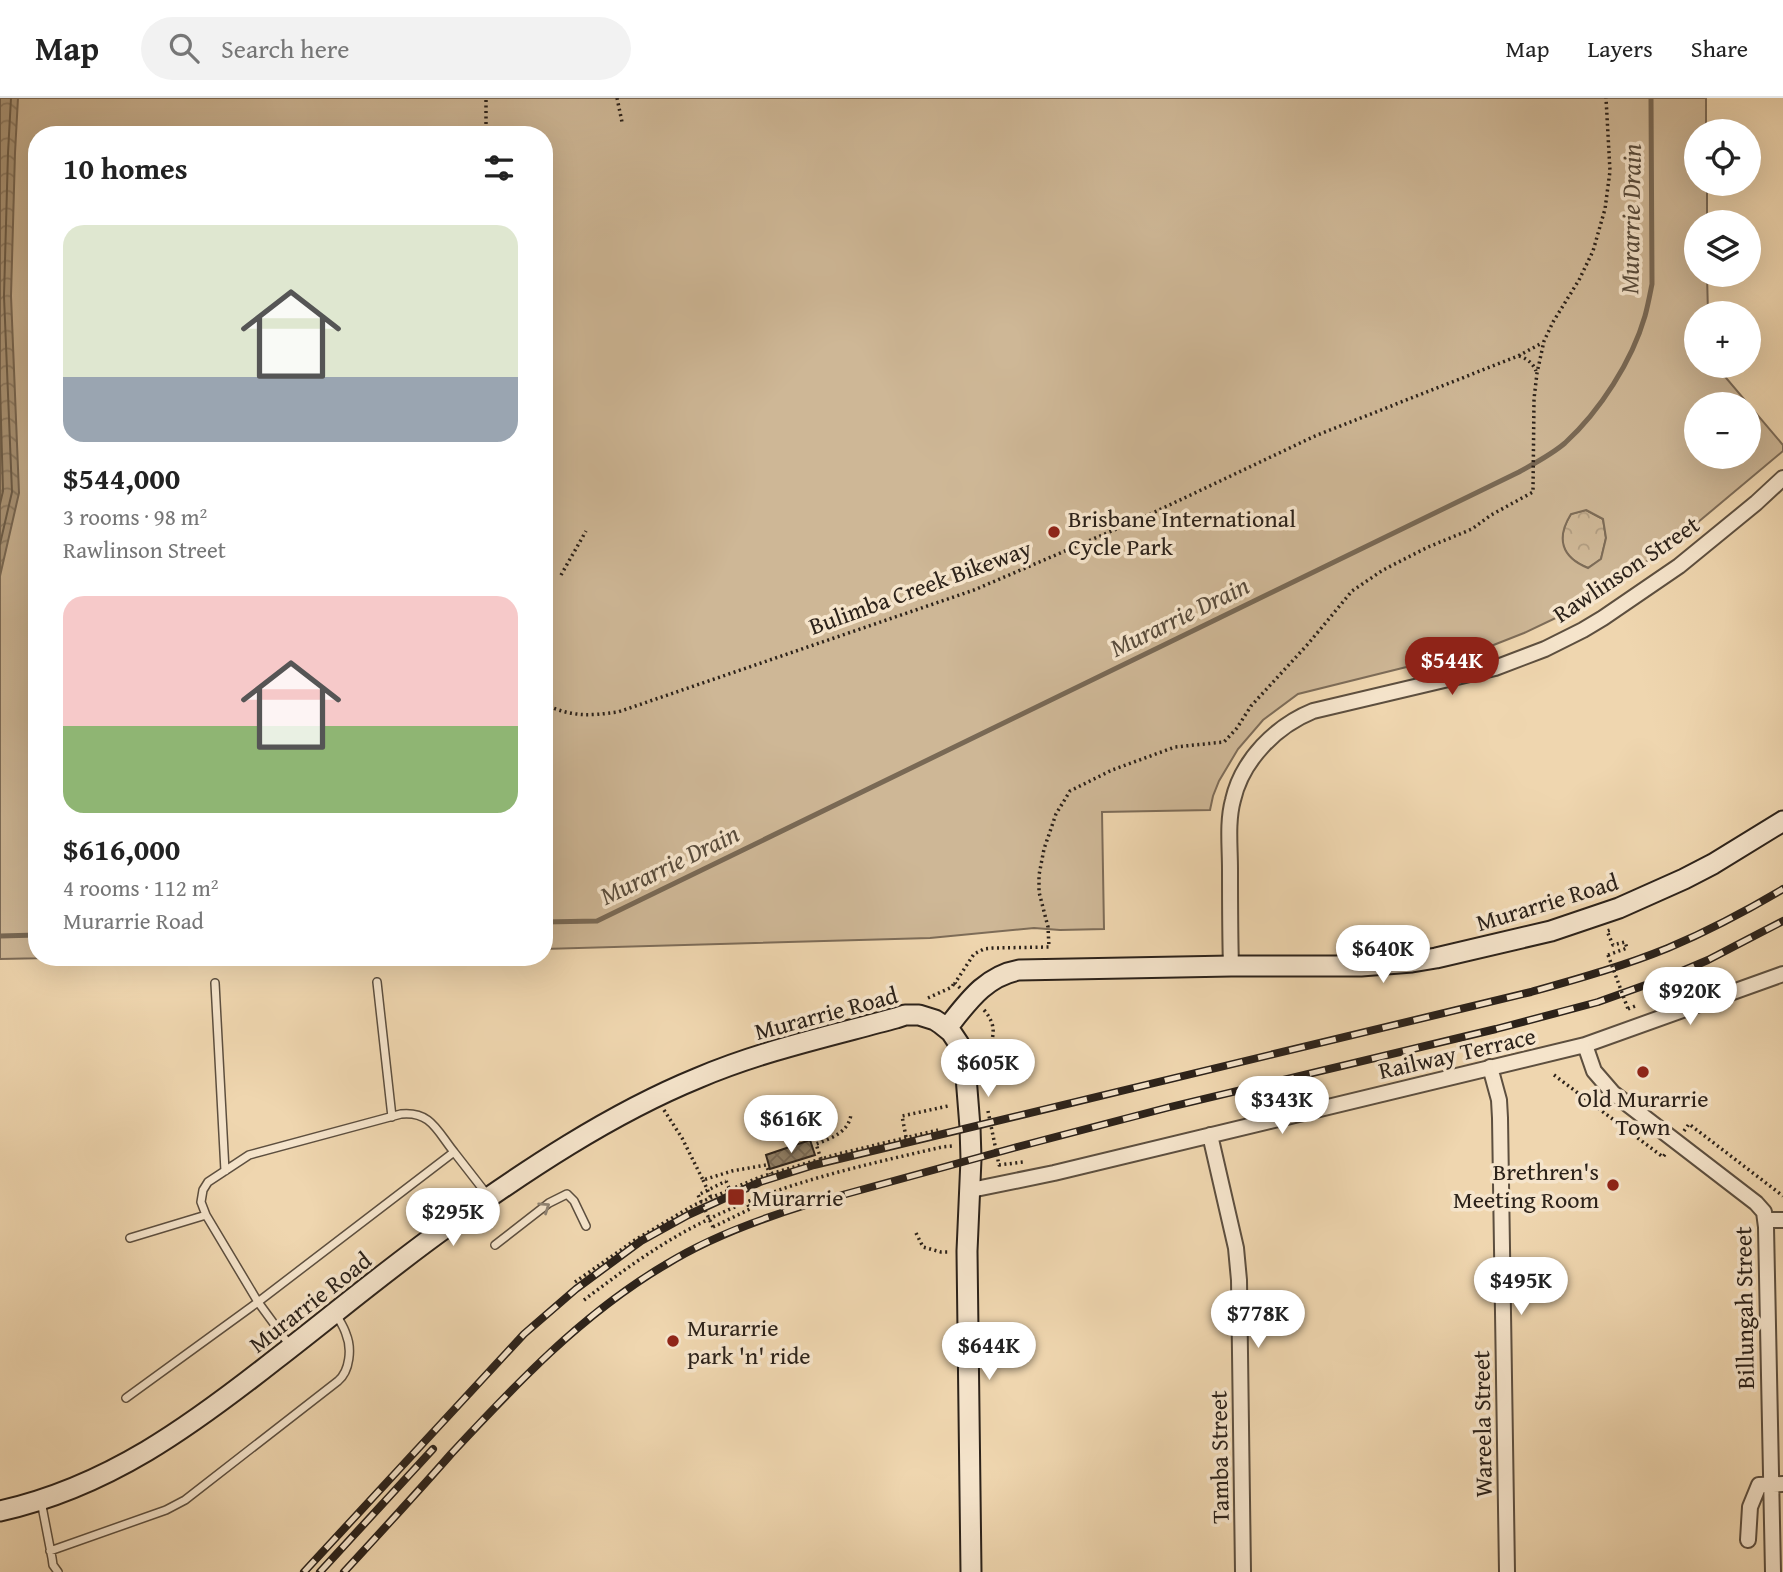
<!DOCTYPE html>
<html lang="en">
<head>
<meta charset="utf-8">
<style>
  :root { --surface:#fff; --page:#f2f2f2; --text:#222; --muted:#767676; --line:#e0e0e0; --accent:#8f2418 }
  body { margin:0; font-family:"Gentium Book Plus",serif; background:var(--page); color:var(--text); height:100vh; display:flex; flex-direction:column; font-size:26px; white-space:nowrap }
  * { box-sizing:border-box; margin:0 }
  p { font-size:23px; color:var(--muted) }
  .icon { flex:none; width:38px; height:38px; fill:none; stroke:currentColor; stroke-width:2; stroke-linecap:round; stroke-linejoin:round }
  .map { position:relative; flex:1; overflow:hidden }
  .details { position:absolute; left:28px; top:28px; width:525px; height:840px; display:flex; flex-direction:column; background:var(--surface); border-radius:28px; box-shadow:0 7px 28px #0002 }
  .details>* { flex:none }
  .controls { position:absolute; left:1684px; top:21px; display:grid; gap:14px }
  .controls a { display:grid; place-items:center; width:77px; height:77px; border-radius:50%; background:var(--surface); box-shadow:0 7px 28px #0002; font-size:35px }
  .price { position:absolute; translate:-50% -60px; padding:0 16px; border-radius:24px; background:#fff; color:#222; font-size:23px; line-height:46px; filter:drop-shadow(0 2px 4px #0008) }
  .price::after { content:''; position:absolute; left:50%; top:42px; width:21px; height:16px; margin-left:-10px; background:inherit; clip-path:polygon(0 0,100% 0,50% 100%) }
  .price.selected { background:var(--accent); color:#fff }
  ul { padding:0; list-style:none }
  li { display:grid; align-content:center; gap:14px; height:371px; padding:0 35px }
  li span { display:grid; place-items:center; height:217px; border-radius:21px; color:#555 }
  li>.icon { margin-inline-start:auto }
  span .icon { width:126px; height:126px; fill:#fffc; stroke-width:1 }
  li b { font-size:30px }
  h2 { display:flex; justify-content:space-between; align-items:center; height:84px; padding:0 35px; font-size:30px }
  header { display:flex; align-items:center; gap:42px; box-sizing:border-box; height:98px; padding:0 35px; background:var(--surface); border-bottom:2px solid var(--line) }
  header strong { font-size:33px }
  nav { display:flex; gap:38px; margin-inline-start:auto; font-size:24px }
  .search { width:490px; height:63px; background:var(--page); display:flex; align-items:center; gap:18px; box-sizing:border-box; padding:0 24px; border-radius:38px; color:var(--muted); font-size:26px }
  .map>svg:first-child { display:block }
  .forest { fill:url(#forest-crowns); stroke:#7d6c58; stroke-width:2 }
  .pitch { fill:#ceb796; stroke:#7d6c58; stroke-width:2; fill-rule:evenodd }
  .water { fill:url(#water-waves); stroke:#796955; stroke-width:2 }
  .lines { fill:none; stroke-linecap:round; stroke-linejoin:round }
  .shore { stroke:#6c5e4b; stroke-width:2 }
  .stream { stroke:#796955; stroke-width:5 }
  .building { fill:url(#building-cross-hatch); stroke:#2c221a; stroke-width:2 }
  .lane-casing { stroke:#5d4f3f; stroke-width:10 }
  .street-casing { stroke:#5d4f3f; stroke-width:18 }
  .secondary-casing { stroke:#2c221a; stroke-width:23 }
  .path { stroke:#2c221a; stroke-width:3.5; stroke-dasharray:2 3.5; stroke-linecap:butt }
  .lane { stroke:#f5e4cb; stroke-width:7 }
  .street { stroke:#f5e4cb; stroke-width:14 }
  .secondary { stroke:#f5e4cb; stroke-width:19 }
  .rail-casing { stroke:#2c221a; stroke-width:8 }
  .rail { stroke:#f5e4cb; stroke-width:5; stroke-dasharray:16; stroke-linecap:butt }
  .path-bridge { stroke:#2c221a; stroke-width:3.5; stroke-dasharray:2 3.5; stroke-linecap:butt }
  .oneway { stroke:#908372 }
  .poi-dot { fill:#8f2418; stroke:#f5e4cb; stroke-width:2.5 }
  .labels { text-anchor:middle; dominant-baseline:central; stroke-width:7; stroke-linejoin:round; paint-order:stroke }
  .poi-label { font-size:24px; fill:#2c221a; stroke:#f5e4cb; text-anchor:start }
  .street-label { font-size:24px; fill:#2c221a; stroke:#f5e4cb }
  .water-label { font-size:26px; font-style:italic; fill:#594c3c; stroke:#f5e4cb }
</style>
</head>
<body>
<header>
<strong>Map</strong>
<div class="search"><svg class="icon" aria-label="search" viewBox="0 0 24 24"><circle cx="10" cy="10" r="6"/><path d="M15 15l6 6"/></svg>Search here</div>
<nav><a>Map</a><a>Layers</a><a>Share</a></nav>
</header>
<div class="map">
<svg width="1783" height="1474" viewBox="0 0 1783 1474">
  <defs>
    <pattern id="forest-crowns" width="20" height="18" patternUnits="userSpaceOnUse" patternTransform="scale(1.75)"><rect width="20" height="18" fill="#ceb796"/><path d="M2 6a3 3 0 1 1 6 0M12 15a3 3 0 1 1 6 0" fill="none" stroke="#b19d81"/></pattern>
    <pattern id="water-waves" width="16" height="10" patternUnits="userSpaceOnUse" patternTransform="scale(1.75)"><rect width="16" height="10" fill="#ad997c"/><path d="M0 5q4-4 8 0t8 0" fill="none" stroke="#8d7c65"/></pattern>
    <pattern id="building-cross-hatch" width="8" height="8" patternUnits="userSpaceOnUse" patternTransform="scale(1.75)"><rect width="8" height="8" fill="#918067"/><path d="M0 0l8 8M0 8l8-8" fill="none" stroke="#776854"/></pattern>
  </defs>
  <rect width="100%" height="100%" fill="#efd6af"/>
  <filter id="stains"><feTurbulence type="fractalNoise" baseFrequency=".00286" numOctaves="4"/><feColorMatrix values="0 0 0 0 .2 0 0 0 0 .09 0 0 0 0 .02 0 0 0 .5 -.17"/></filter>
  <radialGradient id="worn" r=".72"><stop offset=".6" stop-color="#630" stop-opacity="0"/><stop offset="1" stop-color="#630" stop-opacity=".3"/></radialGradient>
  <!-- forest -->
  <path class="forest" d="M1586 412 1603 421 1606 440 1601 461 1588 470C1560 459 1556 440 1571 416Z"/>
  <!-- pitch -->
  <path class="pitch" d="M7 0H1706V33H1696V86H1707V124H1696V177H1707L1708 215H1696V268H1716L1783 347V353L1666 451 1564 516 1524 535 1491 548 1298 596 1263 622 1238 651 1219 683 1213 698 1210 712 1102 714 1104 831 1060 832 1034 830 930 840 544 851V37H37V859H99L0 861V154ZM1696 306H1748V359H1696ZM1586 412 1603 421 1606 440 1601 461 1588 470C1561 459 1556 440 1571 416Z"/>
  <!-- water -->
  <path class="water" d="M0 0H18L15 55 11 198 19 395 0 478Z"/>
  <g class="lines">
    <!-- shore -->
    <path class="shore" d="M0 288 3 393 0 406
      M0 446 12 394 4 198 8 55 11 0"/>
    <!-- stream -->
    <path class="stream" d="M544 824 597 823 1519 374C1535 365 1551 357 1565 345 1600 313 1632 263 1645 218 1648 207 1650 196 1652 186L1651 0
      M0 838 37 837"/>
  </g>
  <!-- building -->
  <path class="building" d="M810 1042 815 1057 770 1071 766 1057Z"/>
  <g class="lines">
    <!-- lane casing -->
    <g class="lane-casing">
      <path id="lane" d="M377 884 392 1019
        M215 885 225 1073
        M130 1140 206 1117
        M495 1147 549 1105 567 1096 574 1103 586 1128
        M291 1249 258 1204 454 1054 489 1099
        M126 1300 258 1204 206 1117 201 1104 203 1092 208 1084 249 1057 401 1016C431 1013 437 1033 454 1054
        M41 1403 52 1460 53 1467 58 1474
        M50 1453 166 1412 185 1402 338 1283C350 1273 352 1250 346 1236 344 1229 339 1222 336 1216"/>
    </g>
    <!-- street casing -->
    <g class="street-casing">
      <path id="street" d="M1231 868C1230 836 1230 804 1230 771 1230 749 1227 724 1233 702 1242 662 1276 628 1313 613L1495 570 1545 551 1583 532 1603 520 1679 468 1756 405 1783 380
        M1585 947 1594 973 1613 995 1756 1105 1764 1114 1766 1129 1773 1474
        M1490 969 1499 1002 1500 1020 1507 1474
        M1210 1037 1236 1150 1239 1182 1243 1474
        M971 1092 1054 1075 1585 947 1783 876
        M1766 1122H1783
        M1748 1442 1750 1409 1759 1387 1783 1386"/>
    </g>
    <!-- secondary casing -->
    <g class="secondary-casing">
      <path id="secondary" d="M947 930C967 905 985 878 1019 872L1231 868H1361L1412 864 1436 860 1551 833 1619 810 1684 781 1713 766 1783 723
        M0 1413C108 1389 191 1328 276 1261 333 1217 389 1170 448 1128 525 1073 610 1016 698 980 761 953 830 938 896 920L905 917H919L935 922 941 926 951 934 959 946 965 966 970 1029 971 1061 967 1153 971 1474"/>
    </g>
    <!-- path -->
    <path class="path" d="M617 0 622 24
      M486 37V0
      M1519 258C1526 260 1533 265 1536 273
      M561 477 586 433
      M544 606C571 619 589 618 618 614L974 492 1142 420 1315 338 1518 258 1542 245
      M1608 857 1627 850 1625 844 1613 847 1607 833 1610 832
      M960 890 955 885 974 856 984 851 993 850 1049 849 1048 829 1039 794V777L1044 751 1056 716 1070 693 1112 672 1175 649 1224 644 1237 630 1251 608 1308 546 1352 493 1383 472 1428 449 1472 431 1491 417 1533 394 1534 301 1537 275 1544 243 1553 224 1579 182 1593 153 1605 111 1610 73 1606 0
      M928 900 952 889 954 885
      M1628 911 1638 907
      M984 912C1000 931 991 941 987 962 985 968 986 975 986 980
      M1554 977 1663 1059 1666 1055
      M664 1012 682 1040 703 1082 732 1073 766 1067 770 1076
      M988 1013 999 1067 1023 1064
      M1684 1033 1689 1026 1783 1098
      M906 1039 902 1018 948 1008
      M821 1061 816 1046C832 1040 849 1034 851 1016
      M703 1082 711 1100
      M726 1083 730 1092
      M713 1129 750 1111 747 1105
      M916 1135 923 1149 941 1154H949
      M575 1184 635 1142 694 1107 760 1079 838 1056 938 1032
      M584 1202C621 1174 659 1146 701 1125 776 1086 860 1068 942 1049L952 1048"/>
    <!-- lane -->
    <use href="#lane" class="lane"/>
    <!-- street -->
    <use href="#street" class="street"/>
    <!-- secondary -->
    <use href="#secondary" class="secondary"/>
    <!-- rail casing -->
    <g class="rail-casing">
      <path id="rail" d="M304 1474 524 1236 576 1191 641 1143 688 1117 760 1084 814 1067 1531 894C1577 881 1624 868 1668 850 1708 833 1746 813 1783 791
        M320 1474 433 1351
        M344 1474C380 1435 416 1396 451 1356 516 1286 582 1216 665 1167 708 1140 757 1122 806 1107L1017 1049 1170 1009 1496 931 1598 904 1668 879 1708 862 1783 823"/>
    </g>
    <!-- rail -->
    <use href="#rail" class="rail"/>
    <!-- path-bridge -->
    <path class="path-bridge" d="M1608 857 1628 911
      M713 1129 698 1097 726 1083"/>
  </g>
  <!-- one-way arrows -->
  <defs><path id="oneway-chevron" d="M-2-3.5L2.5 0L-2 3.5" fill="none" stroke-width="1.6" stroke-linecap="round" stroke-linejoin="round" transform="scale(1.75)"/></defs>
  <use class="oneway" href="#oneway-chevron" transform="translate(545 1109) rotate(-34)"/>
  <!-- markers -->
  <g class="poi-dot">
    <circle cx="1054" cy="434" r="7"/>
    <circle cx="1643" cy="974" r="7"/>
    <circle cx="1613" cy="1087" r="7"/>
    <rect x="727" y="1090" width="18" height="18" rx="3.5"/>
    <circle cx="673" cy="1243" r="7"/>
  </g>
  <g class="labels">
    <!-- poi labels -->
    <g class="poi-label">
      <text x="1068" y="420">Brisbane International<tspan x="1068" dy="28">Cycle Park</tspan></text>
      <text x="1643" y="1000" text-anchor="middle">Old Murarrie<tspan x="1643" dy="28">Town</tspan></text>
      <text x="1599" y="1073" text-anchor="end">Brethren's<tspan x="1599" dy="28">Meeting Room</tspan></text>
      <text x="752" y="1099">Murarrie</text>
      <text x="687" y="1229">Murarrie<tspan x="687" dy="28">park 'n' ride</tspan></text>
    </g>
    <!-- street labels -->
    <g class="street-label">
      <text transform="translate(1626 471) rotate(-34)">Rawlinson Street</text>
      <text transform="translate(920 489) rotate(-20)">Bulimba Creek Bikeway</text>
      <text transform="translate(1547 804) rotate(-17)">Murarrie Road</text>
      <text transform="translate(826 915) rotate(-15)">Murarrie Road</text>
      <text transform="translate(1457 955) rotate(-13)">Railway Terrace</text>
      <text transform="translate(310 1204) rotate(-38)">Murarrie Road</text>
      <text transform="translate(1744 1210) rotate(-91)">Billungah Street</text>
      <text transform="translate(1482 1326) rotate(-91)">Wareela Street</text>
      <text transform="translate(1219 1359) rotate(-91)">Tamba Street</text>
    </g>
    <!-- water labels -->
    <g class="water-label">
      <text transform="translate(1630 121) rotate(-89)">Murarrie Drain</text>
      <text transform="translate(1179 518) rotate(-26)">Murarrie Drain</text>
      <text transform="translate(669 766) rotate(-26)">Murarrie Drain</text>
    </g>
  </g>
  <rect width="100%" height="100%" filter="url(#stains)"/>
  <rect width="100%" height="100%" fill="url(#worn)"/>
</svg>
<div class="controls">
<a><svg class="icon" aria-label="locate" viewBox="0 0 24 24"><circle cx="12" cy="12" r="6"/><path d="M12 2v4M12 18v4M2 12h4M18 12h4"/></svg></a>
<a><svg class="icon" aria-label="layers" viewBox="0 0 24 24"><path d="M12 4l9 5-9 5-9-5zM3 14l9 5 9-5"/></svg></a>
<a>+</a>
<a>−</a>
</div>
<b class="price selected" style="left:1452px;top:599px">$544K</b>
<b class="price" style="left:1383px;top:887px">$640K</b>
<b class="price" style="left:1690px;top:929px">$920K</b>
<b class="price" style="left:988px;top:1001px">$605K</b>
<b class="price" style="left:1282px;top:1038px">$343K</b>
<b class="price" style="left:791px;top:1057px">$616K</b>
<b class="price" style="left:453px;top:1150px">$295K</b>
<b class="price" style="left:1521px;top:1219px">$495K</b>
<b class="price" style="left:1258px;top:1252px">$778K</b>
<b class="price" style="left:989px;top:1284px">$644K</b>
<section class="details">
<h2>10 homes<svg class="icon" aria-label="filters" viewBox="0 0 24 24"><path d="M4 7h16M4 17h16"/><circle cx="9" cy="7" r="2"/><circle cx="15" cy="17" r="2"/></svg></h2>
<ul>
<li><span style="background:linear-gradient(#dfe7d0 70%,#9aa5b1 0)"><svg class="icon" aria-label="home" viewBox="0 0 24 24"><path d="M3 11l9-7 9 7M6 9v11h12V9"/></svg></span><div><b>$544,000</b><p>3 rooms · 98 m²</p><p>Rawlinson Street</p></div></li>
<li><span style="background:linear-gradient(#f6c9c9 60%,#8fb573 0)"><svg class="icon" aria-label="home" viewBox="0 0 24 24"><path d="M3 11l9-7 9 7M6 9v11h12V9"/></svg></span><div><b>$616,000</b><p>4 rooms · 112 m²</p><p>Murarrie Road</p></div></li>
</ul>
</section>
</div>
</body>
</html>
